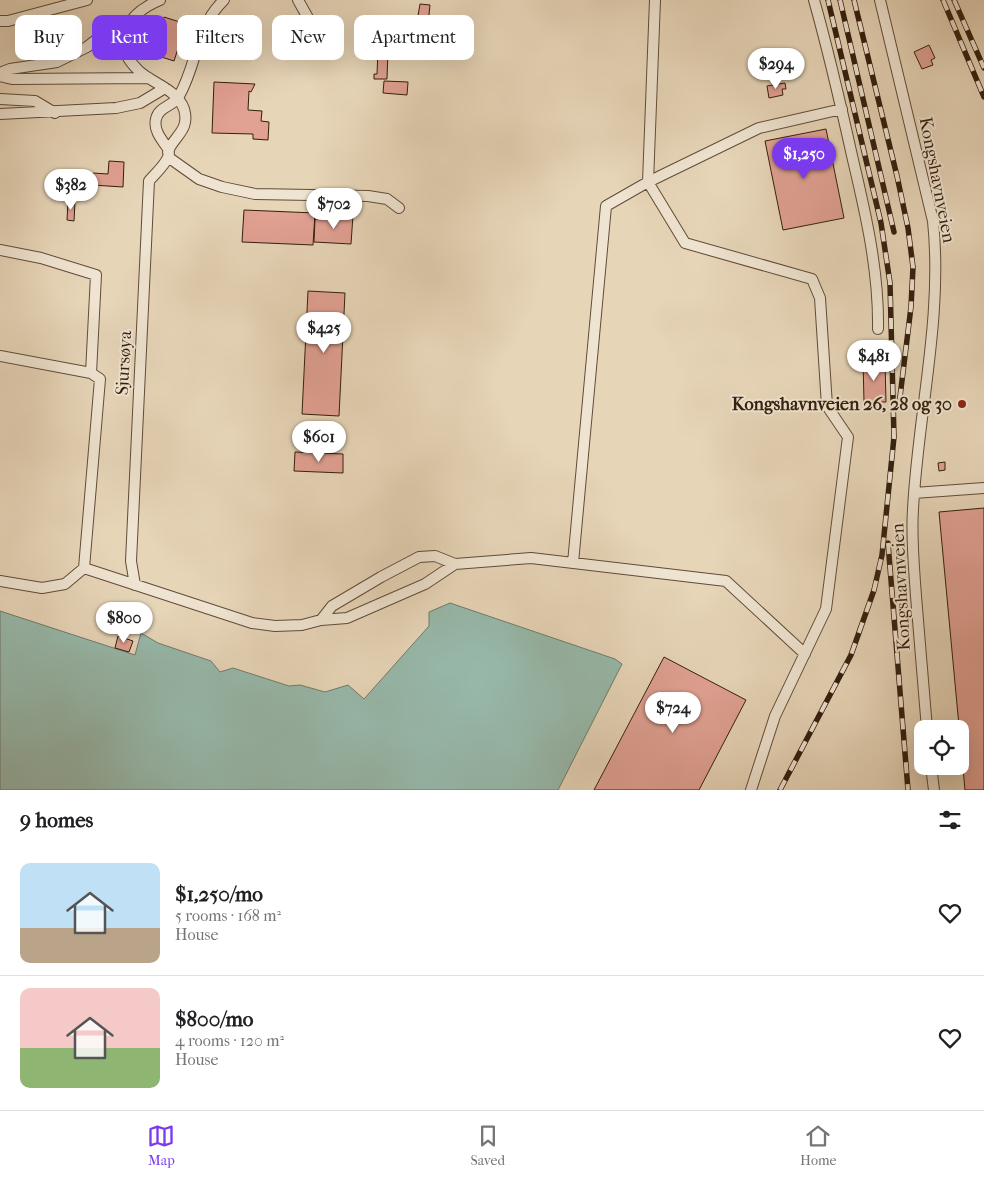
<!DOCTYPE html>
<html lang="en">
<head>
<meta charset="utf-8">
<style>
  :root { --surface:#fff; --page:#f6f6f6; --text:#202124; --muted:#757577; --line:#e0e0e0; --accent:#7c3aed }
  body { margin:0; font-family:"IM FELL French Canon",serif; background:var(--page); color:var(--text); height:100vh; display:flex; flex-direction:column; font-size:19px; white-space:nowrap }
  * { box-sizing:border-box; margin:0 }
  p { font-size:16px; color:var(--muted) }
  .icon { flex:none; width:28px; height:28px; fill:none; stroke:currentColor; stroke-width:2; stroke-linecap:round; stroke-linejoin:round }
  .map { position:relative; height:790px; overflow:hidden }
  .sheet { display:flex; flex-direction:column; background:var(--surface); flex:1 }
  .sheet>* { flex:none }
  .banner { position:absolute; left:15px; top:15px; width:500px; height:45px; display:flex; gap:10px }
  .buttons { position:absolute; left:914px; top:720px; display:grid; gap:10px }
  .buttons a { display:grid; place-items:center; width:55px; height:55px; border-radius:10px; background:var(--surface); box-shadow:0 5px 20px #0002; font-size:25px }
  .price { position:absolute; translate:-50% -42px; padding:0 11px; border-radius:18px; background:#fff; color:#222; font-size:16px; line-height:32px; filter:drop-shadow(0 1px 2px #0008) }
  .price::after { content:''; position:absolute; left:50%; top:30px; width:15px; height:11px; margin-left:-8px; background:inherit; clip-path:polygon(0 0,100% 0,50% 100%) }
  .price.active { background:var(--accent); color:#fff }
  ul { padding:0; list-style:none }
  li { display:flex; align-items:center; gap:15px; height:125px; padding:0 20px }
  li+li { border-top:1px solid var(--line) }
  li span { display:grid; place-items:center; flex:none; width:140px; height:100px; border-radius:10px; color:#555 }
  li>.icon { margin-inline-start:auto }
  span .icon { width:60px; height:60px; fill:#fffc; stroke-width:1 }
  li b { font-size:21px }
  h2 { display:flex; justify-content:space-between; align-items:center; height:60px; padding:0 20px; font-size:21px }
  .chip { padding:0 18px; border-radius:10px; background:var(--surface); box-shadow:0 5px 20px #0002; font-size:18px; line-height:45px }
  .chip.active { background:var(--accent); color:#fff }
  .tab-bar { display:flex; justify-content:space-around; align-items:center; height:70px; border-top:1px solid var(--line); background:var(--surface); font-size:14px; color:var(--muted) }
  .tab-bar a { display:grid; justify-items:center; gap:2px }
  .tab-bar .active { color:var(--accent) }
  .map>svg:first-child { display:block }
  .water { fill:#97b9ab; stroke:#6f7b6c }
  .building { fill:#e1a193; stroke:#331e0d }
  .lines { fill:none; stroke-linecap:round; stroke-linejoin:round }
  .service-casing { stroke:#604c38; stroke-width:12 }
  .service { stroke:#efe4d1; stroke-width:10 }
  .rail-casing { stroke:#331e0d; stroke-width:5.5 }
  .rail { stroke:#efe4d1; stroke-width:4; stroke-dasharray:11; stroke-linecap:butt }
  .poi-dot { fill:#8f2418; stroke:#efe4d1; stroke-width:2 }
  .labels { text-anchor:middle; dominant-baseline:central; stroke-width:4; stroke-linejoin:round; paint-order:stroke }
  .street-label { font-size:18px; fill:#331e0d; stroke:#efe4d1 }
  .poi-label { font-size:18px; font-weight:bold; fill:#331e0d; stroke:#efe4d1; text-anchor:end }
</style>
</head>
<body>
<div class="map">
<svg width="984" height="790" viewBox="0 0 984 790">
  <rect width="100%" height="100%" fill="#e7d5b8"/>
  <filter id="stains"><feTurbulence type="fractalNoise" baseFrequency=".004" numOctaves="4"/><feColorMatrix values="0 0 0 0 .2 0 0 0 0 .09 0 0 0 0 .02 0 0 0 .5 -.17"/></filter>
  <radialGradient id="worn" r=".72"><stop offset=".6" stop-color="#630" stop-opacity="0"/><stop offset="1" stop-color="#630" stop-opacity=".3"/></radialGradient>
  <!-- water -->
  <path class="water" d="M450 603 615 659 622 664 558 790H0V611L135 655 141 633 158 643 211 661 220 672 233 668 289 686 300 685 325 692 348 685 364 699 429 626V612Z"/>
  <!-- building -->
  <path class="building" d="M420 4 430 5 427 34 415 33Z
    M164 17 186 24 174 61 152 54Z
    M929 45 935 58 931 60 933 65 922 69 914 52Z
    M378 50H388L387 79H374V74H377Z
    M384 81 408 82 407 95 383 93Z
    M214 82 255 84 251 92 249 91 248 110 262 111 261 121 269 122 268 140 253 139V134L212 133Z
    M785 83 786 89H782L783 95 769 98 767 86Z
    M826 129 844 218 783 230 765 141Z
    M109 161 124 162 123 187 92 185 93 173 108 174Z
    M68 201 75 202 74 221 67 220Z
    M244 210 315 213 313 245 242 242Z
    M337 214 353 215 351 244 314 242 315 219 337 220Z
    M308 291 345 293 339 416 302 414Z
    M863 361H885L886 402H864Z
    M295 452 343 454V473L294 471Z
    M945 462V470L939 471 938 463Z
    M984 508V790H965L939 512Z
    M118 636 133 641 129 652 115 648Z
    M664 657 746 700 699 790H594Z"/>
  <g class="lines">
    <!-- service casing -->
    <g class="service-casing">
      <path id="service" d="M298 0 312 25
        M655 0 648 182 685 243 812 279 820 298 827 406 848 437 826 609 775 716 751 790
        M814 0C829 53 841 106 853 160 866 215 879 272 878 329
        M880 0 933 221C943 318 918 413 913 509 911 538 914 567 916 596 920 640 923 685 927 729
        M0 21H8L87 0
        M0 73 10 69 57 62 87 47 106 32 131 20
        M0 76 12 79 149 78
        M0 99 35 101 55 113
        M0 114 116 108 140 103 165 88
        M169 150C163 141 153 131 156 119 159 106 173 107 179 96 198 63 195 28 224 0
        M168 157 199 179 222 187 255 194 368 196 387 199 399 208
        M0 250 41 258 96 275 91 373 0 356
        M914 493 984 488
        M573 563 606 206 648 182 759 128 842 109
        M84 568 252 623 275 626 302 625 321 620 347 618 425 584 455 564
        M0 581 42 588 65 584 84 568 100 379 91 373
        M135 585 131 561 149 181C155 174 165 165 168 157 171 150 166 156 169 149 176 135 190 129 184 109 177 89 151 83 138 70 108 41 129 13 160 0
        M321 620 332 606 381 577 419 557 435 556 455 564 531 558 726 581 805 654
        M931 766 934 790"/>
    </g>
    <!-- service -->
    <use href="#service" class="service"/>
    <!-- rail casing -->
    <g class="rail-casing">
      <path id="rail" d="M840 0 894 232
        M854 0 897 176 908 228 913 267 911 307 899 405
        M943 0 984 97
        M954 0 984 68
        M888 543 908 790
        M780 790 851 655 874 590 882 555 894 437 890 283 881 223 828 0"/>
    </g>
    <!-- rail -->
    <use href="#rail" class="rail"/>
  </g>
  <!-- markers -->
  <circle class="poi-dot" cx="962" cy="404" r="5"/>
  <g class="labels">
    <!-- street labels -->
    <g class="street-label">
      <text transform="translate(937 180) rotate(79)">Kongshavnveien</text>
      <text transform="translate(124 363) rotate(-87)">Sjursøya</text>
      <text transform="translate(901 587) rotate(-93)">Kongshavnveien</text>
    </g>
    <!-- poi labels -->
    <g class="poi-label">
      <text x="952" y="404">Kongshavnveien 26, 28 og 30</text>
    </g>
  </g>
  <rect width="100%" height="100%" filter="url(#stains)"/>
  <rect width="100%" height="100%" fill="url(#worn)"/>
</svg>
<div class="buttons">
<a><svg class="icon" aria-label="locate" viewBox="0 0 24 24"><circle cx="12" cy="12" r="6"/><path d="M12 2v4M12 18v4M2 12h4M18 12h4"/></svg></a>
</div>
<b class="price" style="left:776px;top:90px">$294</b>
<b class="price active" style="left:804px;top:180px">$1,250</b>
<b class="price" style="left:71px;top:211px">$382</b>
<b class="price" style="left:334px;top:230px">$702</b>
<b class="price" style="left:324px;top:354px">$425</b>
<b class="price" style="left:874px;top:382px">$481</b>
<b class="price" style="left:319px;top:463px">$601</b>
<b class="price" style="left:124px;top:644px">$800</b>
<b class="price" style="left:673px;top:734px">$724</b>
<div class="banner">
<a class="chip">Buy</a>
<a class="chip active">Rent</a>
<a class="chip">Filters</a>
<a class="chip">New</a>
<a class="chip">Apartment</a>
</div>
</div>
<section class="sheet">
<h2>9 homes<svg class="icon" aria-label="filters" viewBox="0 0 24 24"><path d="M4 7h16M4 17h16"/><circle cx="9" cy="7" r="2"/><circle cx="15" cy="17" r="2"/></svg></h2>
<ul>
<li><span style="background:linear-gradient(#bfe0f5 65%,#b9a48a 0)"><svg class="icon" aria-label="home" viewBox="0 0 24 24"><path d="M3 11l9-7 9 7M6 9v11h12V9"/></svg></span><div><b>$1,250/mo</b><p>5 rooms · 168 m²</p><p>House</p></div><svg class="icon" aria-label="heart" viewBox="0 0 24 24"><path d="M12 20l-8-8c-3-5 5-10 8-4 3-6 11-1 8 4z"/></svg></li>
<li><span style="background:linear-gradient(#f6c9c9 60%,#8fb573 0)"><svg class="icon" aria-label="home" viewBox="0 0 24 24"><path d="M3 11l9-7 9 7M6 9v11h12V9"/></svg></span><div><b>$800/mo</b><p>4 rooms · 120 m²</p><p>House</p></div><svg class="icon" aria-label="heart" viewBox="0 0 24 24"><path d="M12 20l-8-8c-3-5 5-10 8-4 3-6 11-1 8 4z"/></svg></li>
</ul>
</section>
<nav class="tab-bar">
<a class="active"><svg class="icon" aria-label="map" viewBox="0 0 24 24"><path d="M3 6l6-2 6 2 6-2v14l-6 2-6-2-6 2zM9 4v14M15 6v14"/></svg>Map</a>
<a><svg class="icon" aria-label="saved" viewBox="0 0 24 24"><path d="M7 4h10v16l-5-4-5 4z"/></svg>Saved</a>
<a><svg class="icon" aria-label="home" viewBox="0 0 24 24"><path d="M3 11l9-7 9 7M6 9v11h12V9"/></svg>Home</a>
</nav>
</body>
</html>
